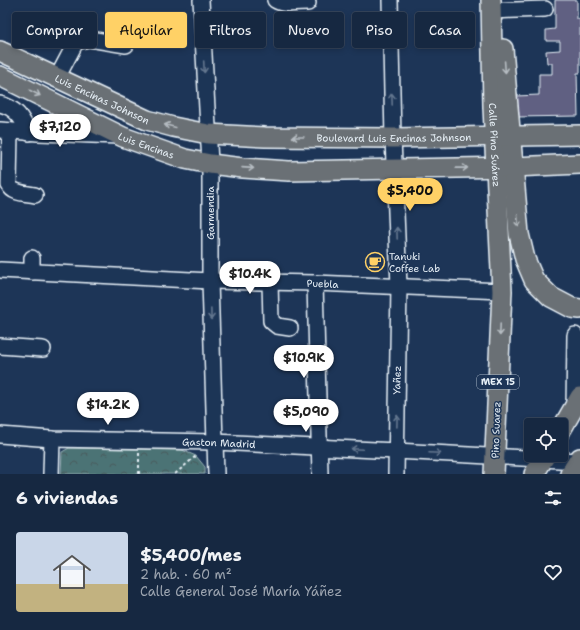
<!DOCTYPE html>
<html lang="es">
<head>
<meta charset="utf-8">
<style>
  :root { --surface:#162841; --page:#23344c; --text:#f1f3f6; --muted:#9ea6b1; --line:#35445a; --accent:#ffd166 }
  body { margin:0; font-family:"Shantell Sans",sans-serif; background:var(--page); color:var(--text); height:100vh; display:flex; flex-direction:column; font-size:15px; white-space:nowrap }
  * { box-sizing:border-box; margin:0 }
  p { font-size:13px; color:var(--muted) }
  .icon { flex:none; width:22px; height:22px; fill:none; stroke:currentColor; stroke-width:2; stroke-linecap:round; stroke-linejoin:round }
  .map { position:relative; height:474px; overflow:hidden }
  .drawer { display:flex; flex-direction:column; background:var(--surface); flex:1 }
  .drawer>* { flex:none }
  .banner { position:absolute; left:12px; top:12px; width:556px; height:36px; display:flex; gap:8px }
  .buttons { position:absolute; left:524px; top:418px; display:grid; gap:8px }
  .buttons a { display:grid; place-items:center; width:44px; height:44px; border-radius:4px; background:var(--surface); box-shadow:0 2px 6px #0003,0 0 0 1px var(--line); font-size:20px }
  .price { position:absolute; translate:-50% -34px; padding:0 9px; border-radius:14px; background:#fff; color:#222; font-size:13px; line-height:26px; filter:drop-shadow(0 1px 2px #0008) }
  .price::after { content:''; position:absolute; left:50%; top:24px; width:12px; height:9px; margin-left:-6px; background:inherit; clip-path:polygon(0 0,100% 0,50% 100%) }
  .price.selected { background:var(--accent); color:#111 }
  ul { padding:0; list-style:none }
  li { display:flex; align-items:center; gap:12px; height:100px; padding:0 16px }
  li+li { border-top:1px solid var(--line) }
  li span { display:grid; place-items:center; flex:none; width:112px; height:80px; border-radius:4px; color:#555 }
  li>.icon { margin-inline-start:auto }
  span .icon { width:48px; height:48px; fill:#fffc; stroke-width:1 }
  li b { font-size:17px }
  h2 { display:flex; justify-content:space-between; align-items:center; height:48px; padding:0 16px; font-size:17px }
  .pill { padding:0 14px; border-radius:4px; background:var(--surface); box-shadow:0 2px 6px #0003,0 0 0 1px var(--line); font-size:14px; line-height:36px }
  .pill.selected { background:var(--accent); color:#111 }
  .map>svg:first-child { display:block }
  .forest { fill:url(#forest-crowns); stroke:#9ab2b6 }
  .building { fill:#616082; stroke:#e8f1f8 }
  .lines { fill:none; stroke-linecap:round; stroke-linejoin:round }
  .minor-casing { stroke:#e8f1f8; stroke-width:18 }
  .major-casing { stroke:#e8f1f8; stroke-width:22 }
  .path { stroke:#e8f1f8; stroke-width:2; stroke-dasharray:3 3; stroke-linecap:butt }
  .minor { stroke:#1d3557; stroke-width:15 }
  .major { stroke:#6b7074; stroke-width:19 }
  .oneway { stroke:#64778f }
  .oneway2 { stroke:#b6bdc3 }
  .labels { text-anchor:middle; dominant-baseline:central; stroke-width:3; stroke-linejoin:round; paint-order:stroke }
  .shield { fill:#1d3557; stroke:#abb9c8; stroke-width:1 }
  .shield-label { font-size:9px; font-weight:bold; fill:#e8f1f8 }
  .street-label { font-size:10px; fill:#e8f1f8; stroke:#1d3557 }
  .poi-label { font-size:10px; fill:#e8f1f8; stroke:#1d3557; text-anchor:start }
</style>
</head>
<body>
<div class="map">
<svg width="580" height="474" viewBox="0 0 580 474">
  <defs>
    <pattern id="forest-crowns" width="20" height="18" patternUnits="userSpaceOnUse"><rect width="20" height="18" fill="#4c7375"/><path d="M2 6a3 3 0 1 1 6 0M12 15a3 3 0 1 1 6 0" fill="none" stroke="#495b5d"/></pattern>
  </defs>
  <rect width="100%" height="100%" fill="#1d3557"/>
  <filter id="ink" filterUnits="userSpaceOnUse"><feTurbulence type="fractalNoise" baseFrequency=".025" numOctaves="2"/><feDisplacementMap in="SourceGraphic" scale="8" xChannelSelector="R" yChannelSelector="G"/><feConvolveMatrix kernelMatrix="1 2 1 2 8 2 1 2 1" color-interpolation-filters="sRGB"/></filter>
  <g filter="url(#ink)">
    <!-- forest -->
    <path class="forest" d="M69 448 182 450 196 456 205 467V474H61L62 452Z"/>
    <!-- building -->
    <path class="building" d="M555 0H577V19H580V73H577L578 116 516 117V96L539 95V74H552V63H547L546 51 560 50V41H546V30L555 29Z"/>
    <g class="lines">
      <!-- minor casing -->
      <g class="minor-casing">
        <g id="minor">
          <path d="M201 0 210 163V281L216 474"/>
          <path d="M275 0C284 6 298 3 308 3"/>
          <path d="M390 0 393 138 399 286 396 474"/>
          <path d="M491 11 545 9"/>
          <path d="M57 78 76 42 89 39 126 45"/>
          <path d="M0 104C17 108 22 119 29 133"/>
          <path d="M0 130 38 133 119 136"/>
          <path d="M10 131 9 185C13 194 26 193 35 195"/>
          <path id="s1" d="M0 270 210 281 315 283 502 291"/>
          <path d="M32 272V258"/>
          <path d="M270 282 271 321 277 326 290 328"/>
          <path d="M315 283 320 474"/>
          <path d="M0 346 43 349"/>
          <path d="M574 408 575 335"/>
          <path id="s2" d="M0 435 52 439 215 442 396 451 578 461 580 462"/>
          <path d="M51 474 52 439"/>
        </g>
      </g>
      <!-- major casing -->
      <g class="major-casing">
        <g id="major">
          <path id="s3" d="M491 0 493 107 502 291 494 474"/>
          <path d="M503 49 519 234 525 259 534 280 551 297 572 308 580 309"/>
          <path id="s4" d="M0 51 147 120 173 127 208 134 265 137 393 138 580 135"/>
          <path id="s5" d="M0 76 123 137 185 159 210 164 243 168 289 171 513 167 580 164"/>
          <path d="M561 430 580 397"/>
          <path d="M534 474 546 455"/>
          <path d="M570 474 580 458"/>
        </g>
      </g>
      <!-- path -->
      <path class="path" d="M139 474V453
        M175 474 196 456"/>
      <!-- minor -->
      <use href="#minor" class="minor"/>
      <!-- major -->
      <use href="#major" class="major"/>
    </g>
    <!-- one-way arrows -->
    <defs><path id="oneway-shaft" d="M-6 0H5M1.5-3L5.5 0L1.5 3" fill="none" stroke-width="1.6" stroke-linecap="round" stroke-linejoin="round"/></defs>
    <g class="oneway">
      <use href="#oneway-shaft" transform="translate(204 67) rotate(87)"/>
      <use href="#oneway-shaft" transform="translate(392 99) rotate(-92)"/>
      <use href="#oneway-shaft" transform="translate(397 233) rotate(-92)"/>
      <use href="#oneway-shaft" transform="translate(211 314) rotate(89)"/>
      <use href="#oneway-shaft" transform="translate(397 421) rotate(-89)"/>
      <use href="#oneway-shaft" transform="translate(357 449) rotate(-177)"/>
      <use href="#oneway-shaft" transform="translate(435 453) rotate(3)"/>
    </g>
    <g class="oneway2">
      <use href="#oneway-shaft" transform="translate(505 67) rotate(86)"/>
      <use href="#oneway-shaft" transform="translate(35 93) rotate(27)"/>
      <use href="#oneway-shaft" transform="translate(170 126) rotate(-166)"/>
      <use href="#oneway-shaft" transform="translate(298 137) rotate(-180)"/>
      <use href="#oneway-shaft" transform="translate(248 168) rotate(4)"/>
      <use href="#oneway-shaft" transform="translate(462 168) rotate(-1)"/>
      <use href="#oneway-shaft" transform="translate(518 221) rotate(85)"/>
      <use href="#oneway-shaft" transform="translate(500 330) rotate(92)"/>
    </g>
  </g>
  <!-- icons -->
  <defs>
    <g id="cafe-ring" transform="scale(1)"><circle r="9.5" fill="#1d3557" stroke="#ffd166" stroke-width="1.5"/><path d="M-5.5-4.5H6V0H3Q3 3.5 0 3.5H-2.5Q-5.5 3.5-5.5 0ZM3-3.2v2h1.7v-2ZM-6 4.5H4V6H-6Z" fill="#ffd166"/></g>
  </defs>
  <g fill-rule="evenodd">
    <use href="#cafe-ring" x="375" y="262"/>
  </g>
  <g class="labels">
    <!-- shield labels -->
    <rect class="shield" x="477" y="375" width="42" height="14" rx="3"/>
    <g class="shield-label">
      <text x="498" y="382">MEX 15</text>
    </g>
    <!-- street labels -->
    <g class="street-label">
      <text stroke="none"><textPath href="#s4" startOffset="113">Luis Encinas Johnson</textPath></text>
      <text stroke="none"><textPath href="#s4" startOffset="411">Boulevard Luis Encinas Johnson</textPath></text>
      <text stroke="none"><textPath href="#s5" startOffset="162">Luis Encinas</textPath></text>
      <text stroke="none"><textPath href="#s3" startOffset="145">Calle Pino Suárez</textPath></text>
      <text transform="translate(210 213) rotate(-90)">Garmendia</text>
      <text stroke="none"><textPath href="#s1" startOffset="323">Puebla</textPath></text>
      <text transform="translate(397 380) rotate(-89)">Yañez</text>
      <text transform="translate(496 430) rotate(-88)">Pino Suarez</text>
      <text stroke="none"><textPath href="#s2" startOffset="219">Gaston Madrid</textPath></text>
    </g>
    <!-- poi labels -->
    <g class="poi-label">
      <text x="389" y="256">Tanuki<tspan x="389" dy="12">Coffee Lab</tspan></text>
    </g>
  </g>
</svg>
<div class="buttons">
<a><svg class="icon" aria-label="locate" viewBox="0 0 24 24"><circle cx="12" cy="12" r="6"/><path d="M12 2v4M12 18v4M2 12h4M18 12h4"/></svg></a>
</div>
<b class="price" style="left:60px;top:148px">$7,120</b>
<b class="price selected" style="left:410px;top:212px">$5,400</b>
<b class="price" style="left:250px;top:295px">$10.4K</b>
<b class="price" style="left:304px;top:379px">$10.9K</b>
<b class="price" style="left:108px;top:426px">$14.2K</b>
<b class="price" style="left:306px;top:433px">$5,090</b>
<div class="banner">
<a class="pill">Comprar</a>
<a class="pill selected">Alquilar</a>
<a class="pill">Filtros</a>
<a class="pill">Nuevo</a>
<a class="pill">Piso</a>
<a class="pill">Casa</a>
</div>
</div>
<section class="drawer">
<h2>6 viviendas<svg class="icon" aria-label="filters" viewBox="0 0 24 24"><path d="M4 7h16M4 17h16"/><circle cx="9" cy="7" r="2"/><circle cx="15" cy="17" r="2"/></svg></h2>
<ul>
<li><span style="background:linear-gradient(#c9d6e8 65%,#c2b280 0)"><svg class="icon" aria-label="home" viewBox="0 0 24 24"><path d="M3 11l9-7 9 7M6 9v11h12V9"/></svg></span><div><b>$5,400/mes</b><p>2 hab. · 60 m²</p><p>Calle General José María Yáñez</p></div><svg class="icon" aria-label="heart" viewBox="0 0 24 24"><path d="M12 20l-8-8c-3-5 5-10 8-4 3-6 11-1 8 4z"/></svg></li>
</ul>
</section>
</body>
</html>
